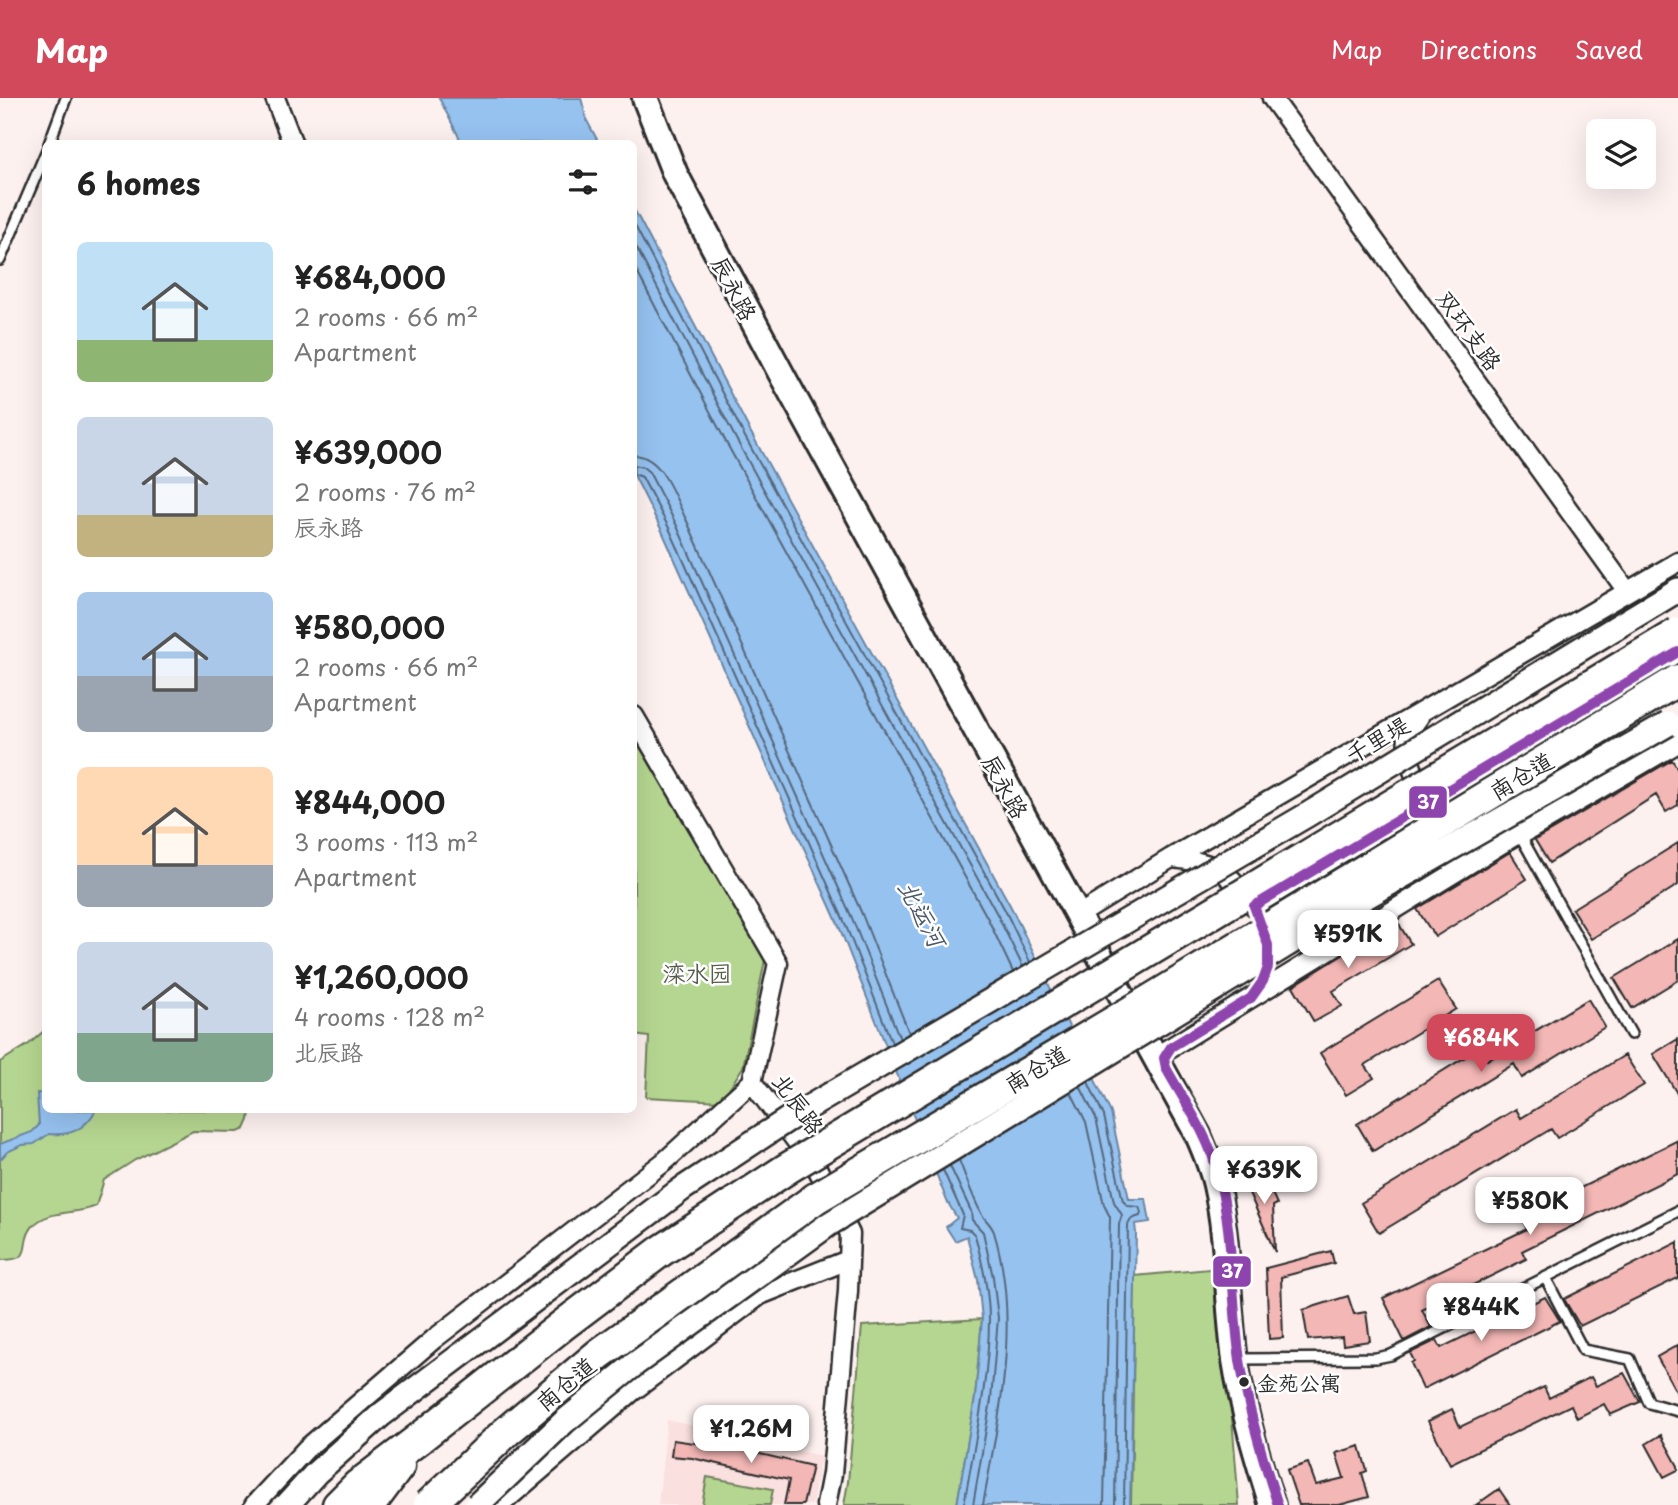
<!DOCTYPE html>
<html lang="en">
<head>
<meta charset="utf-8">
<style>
  :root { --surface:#fff; --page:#f2f2f2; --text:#222; --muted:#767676; --accent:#d1495b }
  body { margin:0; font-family:"Playpen Sans","LXGW WenKai TC",sans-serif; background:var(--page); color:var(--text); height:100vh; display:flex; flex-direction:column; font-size:26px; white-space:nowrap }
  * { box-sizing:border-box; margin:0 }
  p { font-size:23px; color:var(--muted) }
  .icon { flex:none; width:38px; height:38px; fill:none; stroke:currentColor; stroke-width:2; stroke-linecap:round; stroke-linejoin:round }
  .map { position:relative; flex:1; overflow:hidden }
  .details { position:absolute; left:42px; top:42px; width:595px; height:973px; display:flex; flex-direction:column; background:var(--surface); border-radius:10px; box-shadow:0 7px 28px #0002 }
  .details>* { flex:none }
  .buttons { position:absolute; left:1586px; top:21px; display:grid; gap:14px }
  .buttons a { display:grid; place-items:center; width:70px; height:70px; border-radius:10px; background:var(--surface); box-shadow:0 7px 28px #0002; font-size:35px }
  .price { position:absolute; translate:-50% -60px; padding:0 16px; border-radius:14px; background:#fff; color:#222; font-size:23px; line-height:46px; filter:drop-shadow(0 2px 4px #0008) }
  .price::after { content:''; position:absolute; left:50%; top:42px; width:21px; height:16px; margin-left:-10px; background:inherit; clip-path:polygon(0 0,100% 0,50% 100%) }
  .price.current { background:var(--accent); color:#fff }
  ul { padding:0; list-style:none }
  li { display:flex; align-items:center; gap:21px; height:175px; padding:0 35px }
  li span { display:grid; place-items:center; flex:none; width:196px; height:140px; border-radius:10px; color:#555 }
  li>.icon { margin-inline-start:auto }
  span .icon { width:84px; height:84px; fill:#fffc; stroke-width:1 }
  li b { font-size:30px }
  h2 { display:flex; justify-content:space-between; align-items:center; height:84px; padding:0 35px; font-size:30px }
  header { display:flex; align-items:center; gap:42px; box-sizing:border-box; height:98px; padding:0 35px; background:var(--accent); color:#fff }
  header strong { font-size:33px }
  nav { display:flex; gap:38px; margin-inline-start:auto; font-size:24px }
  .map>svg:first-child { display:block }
  .built { fill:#fae0de }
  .green { fill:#b5d690; stroke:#70805e; stroke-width:2 }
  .water { fill:#96c2f0; stroke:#6b86a1; stroke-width:2 }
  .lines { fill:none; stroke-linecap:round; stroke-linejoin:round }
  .shore { stroke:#56677a; stroke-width:2 }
  .building { fill:#f3b7b5; stroke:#2b2b2b; stroke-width:2 }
  .service-casing { stroke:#2b2b2b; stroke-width:14 }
  .minor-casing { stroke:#2b2b2b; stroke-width:23 }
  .tertiary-casing { stroke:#2b2b2b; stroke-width:28 }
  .secondary-casing { stroke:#2b2b2b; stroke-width:30 }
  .trunk-casing { stroke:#2b2b2b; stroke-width:35 }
  .service { stroke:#fff; stroke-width:9 }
  .minor { stroke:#fff; stroke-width:18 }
  .tertiary { stroke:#fff; stroke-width:23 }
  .secondary { stroke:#fff; stroke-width:24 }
  .trunk { stroke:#fff; stroke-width:30 }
  .tertiary-bridge-casing { stroke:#2b2b2b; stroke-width:28; stroke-linecap:butt }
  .trunk-bridge-casing { stroke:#2b2b2b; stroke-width:35; stroke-linecap:butt }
  .tertiary-bridge { stroke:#fff; stroke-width:23 }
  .trunk-bridge { stroke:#fff; stroke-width:30 }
  .bus-1-casing { stroke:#fff; stroke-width:16 }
  .bus-1 { stroke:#8e44ad; stroke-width:10 }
  .bus-dot { fill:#2b2b2b; stroke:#fff; stroke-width:2.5 }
  .labels { text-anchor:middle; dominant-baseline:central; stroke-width:5; stroke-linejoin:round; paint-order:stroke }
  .bus-label { font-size:21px; fill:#2b2b2b; stroke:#fff; text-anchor:start }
  .street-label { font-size:23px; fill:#2b2b2b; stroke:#fff }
  .park-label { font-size:23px; fill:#545e49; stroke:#fff }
  .water-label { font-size:24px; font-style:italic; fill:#4b5866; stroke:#fff }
  .line-badge { stroke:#fff; stroke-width:2.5 }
  .badge-label { font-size:19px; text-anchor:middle; font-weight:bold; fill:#fff }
</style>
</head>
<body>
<header>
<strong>Map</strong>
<nav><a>Map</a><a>Directions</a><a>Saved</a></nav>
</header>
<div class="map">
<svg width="1678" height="1407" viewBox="0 0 1678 1407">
  <rect width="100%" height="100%" fill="#fdf1f0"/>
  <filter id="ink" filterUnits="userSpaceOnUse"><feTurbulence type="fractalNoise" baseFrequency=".0143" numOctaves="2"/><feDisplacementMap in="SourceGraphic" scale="14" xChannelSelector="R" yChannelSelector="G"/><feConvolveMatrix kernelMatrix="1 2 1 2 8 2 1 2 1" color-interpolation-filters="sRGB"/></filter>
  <g filter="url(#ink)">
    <!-- built -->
    <path class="built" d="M667 1322 821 1358 812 1407H658Z"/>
    <!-- green -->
    <path class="green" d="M634 638 765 862 743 969 721 1003 646 999 649 939 634 937Z
      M45 932 46 1012H250L249 1022 245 1031 238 1034 193 1033 135 1062 104 1082 96 1108C77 1117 48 1111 33 1128 17 1147 38 1162 0 1162V964L29 946Z
      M1220 1170 1239 1407H1131L1135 1178Z
      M982 1221 975 1300 957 1407H844L848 1384 862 1228Z
      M707 1379 773 1391 770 1407H702Z"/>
    <!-- water -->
    <path class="water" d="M439 0H581L587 23 599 45H462Z
      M634 111 750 333 1011 809 1111 1015 1129 1101H1146L1150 1124 1135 1126 1136 1135 1130 1407H957L975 1300 982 1221 978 1182 967 1138 955 1143 946 1129 957 1120 947 1103 838 826 662 433 634 377Z
      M37 995 45 996 46 1012H96C85 1031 71 1038 49 1036L34 1046 22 1047 7 1054 0 1062V1046L32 1034 39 1027Z"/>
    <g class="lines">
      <!-- shore -->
      <path class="shore" d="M634 126 744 337 1005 812 1030 864
        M634 145 736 341 997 816 1023 869
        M634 168 727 346 988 821 1013 874
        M634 357C663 358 674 399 686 421L862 816 909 935
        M634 367 643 369 649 374 676 426 852 820 900 941
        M634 376 642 379 669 430 844 823 892 945
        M1088 984 1104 1018 1123 1103 1128 1108 1139 1109 1141 1114 1140 1118 1131 1121 1128 1127 1124 1407
        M1080 988 1096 1020 1114 1104 1122 1117 1119 1126 1115 1407
        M1071 994 1086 1024 1104 1107 1110 1119 1104 1407
        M959 1062C966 1080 973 1100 982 1117 986 1123 991 1126 994 1134 1021 1224 999 1317 983 1407
        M950 1068 971 1113 972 1122 983 1134 993 1179 998 1220 991 1302 973 1407
        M943 1072 963 1117 960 1130 970 1132 975 1137C982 1164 989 1193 989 1221 989 1283 974 1346 964 1407"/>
    </g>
    <!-- building -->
    <path class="building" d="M1672 662 1678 671V707L1666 714 1656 697 1549 765 1535 742Z
      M1678 745V787L1591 841 1572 811Z
      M1510 754 1527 781 1435 839 1417 811Z
      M1397 823 1411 846 1333 893 1342 908 1314 924 1293 888Z
      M1678 841V882L1632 910 1614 880Z
      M1438 883 1456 911 1365 967 1374 980 1346 997 1320 955Z
      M1588 901 1605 929 1522 980 1514 966 1373 1053 1357 1026 1480 950 1487 962Z
      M1678 941V997L1653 956Z
      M1625 957 1644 987 1557 1040 1551 1031 1379 1135 1361 1105 1516 1011 1521 1020Z
      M1678 1042V1076L1522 1153 1526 1161 1422 1212 1431 1229 1404 1243 1383 1200 1527 1131 1521 1119Z
      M1265 1080 1277 1106 1273 1108 1275 1154 1246 1088Z
      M1678 1144V1180L1580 1228 1564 1201Z
      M1331 1153 1334 1165 1281 1179 1283 1240 1269 1241 1266 1170Z
      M1348 1198 1354 1216 1366 1214 1370 1243 1343 1247 1342 1239 1308 1242 1303 1212Z
      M1545 1199 1560 1223 1423 1291 1411 1265 1414 1263 1410 1255 1437 1242 1441 1250Z
      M1678 1247V1297L1657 1259Z
      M1624 1275 1640 1304 1610 1317 1604 1306 1577 1320 1571 1307 1450 1366 1428 1323 1452 1311 1460 1329 1544 1289 1549 1300 1591 1279 1596 1288Z
      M1661 1337 1678 1368V1372L1664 1379 1646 1346Z
      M673 1342 708 1347 709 1344 812 1368 803 1407H784L789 1382 692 1360 671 1358Z
      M1360 1348 1367 1373 1362 1375 1369 1399 1339 1407H1299L1287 1372 1308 1365 1316 1387 1344 1380 1336 1355Z
      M1499 1391 1510 1407H1476Z"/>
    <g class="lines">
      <!-- service casing -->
      <g class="service-casing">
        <path id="service" d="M49 46 66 0
          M0 162 46 54
          M1520 737 1631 936
          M1546 1181 1583 1252 1630 1261 1649 1305 1678 1313
          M1237 1261 1376 1260 1391 1257 1678 1113"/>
      </g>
      <!-- minor casing -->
      <g class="minor-casing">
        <path id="minor" d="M275 0 293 46
          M1272 0 1627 493
          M634 618 778 865 752 984 818 1072 850 1136 848 1193 832 1376 826 1407
          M1419 619C1415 625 1409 631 1408 639 1404 669 1429 710 1452 728
          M1455 686 1678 554
          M1171 760C1208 763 1226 770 1249 801
          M1254 808 1374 735
          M1077 818 1171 760 1678 464
          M1155 959 1519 735
          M254 1407 306 1351 434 1241 664 1064 752 984
          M500 1407 633 1293 760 1197 848 1162"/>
      </g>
      <!-- tertiary casing -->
      <g class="tertiary-casing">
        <path id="tertiary" d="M1615 530 1678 492
          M1519 735 1678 642"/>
      </g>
      <!-- secondary casing -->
      <g class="secondary-casing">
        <path id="secondary" d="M645 0 675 76 784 281 1198 1037C1205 1053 1212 1070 1216 1087 1229 1145 1227 1204 1235 1262 1243 1312 1257 1359 1272 1407"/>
      </g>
      <!-- trunk casing -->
      <g class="trunk-casing">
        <path id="trunk" d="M338 1407 357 1388 420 1340
          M370 1407 399 1368"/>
      </g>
      <!-- service -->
      <use href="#service" class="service"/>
      <!-- minor -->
      <use href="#minor" class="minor"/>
      <!-- tertiary -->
      <use href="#tertiary" class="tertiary"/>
      <!-- secondary -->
      <use href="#secondary" class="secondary"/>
      <!-- trunk -->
      <use href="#trunk" class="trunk"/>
      <!-- tertiary-bridge casing -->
      <g class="tertiary-bridge-casing">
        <path id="tertiary-bridge" d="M287 1407 316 1375 381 1317 682 1091 787 1022 1307 717 1615 530
          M477 1407 564 1324 635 1266 829 1126 1357 804 1668 626"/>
      </g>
      <!-- trunk-bridge casing -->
      <g class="trunk-bridge-casing">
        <path id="trunk-bridge" d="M420 1340 563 1227 661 1153 788 1070 1678 535
          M429 1407 506 1334 599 1256 816 1100 1142 907 1678 582"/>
      </g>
      <!-- tertiary-bridge -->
      <use href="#tertiary-bridge" class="tertiary-bridge"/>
      <!-- trunk-bridge -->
      <use href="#trunk-bridge" class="trunk-bridge"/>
      <!-- bus-1 casing -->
      <g class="bus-1-casing">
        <path id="bus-1" d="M1278 1407C1262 1359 1248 1312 1240 1262 1231 1201 1234 1136 1218 1076 1209 1038 1184 1003 1166 970L1164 960 1171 949 1251 900 1263 883 1268 869V847L1254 808 1678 554"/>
      </g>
      <!-- bus-1 -->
      <use href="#bus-1" class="bus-1"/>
    </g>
  </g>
  <!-- markers -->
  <circle class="bus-dot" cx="1244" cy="1284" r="6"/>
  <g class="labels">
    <!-- bus labels -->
    <g class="bus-label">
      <text x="1257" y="1284">金苑公寓</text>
    </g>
    <!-- street labels -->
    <g class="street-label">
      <text transform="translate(735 190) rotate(62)">辰永路</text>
      <text transform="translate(1470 232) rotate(54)">双环支路</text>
      <text transform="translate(1377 641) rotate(-30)">千里堤</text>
      <text transform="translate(1521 677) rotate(-31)">南仓道</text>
      <text transform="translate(1006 688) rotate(61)">辰永路</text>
      <text transform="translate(1036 970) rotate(-31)">南仓道</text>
      <text transform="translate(799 1005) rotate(54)">北辰路</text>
      <text transform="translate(565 1285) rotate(-40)">南仓道</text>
    </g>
    <!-- park labels -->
    <g class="park-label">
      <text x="697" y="874">滦水园</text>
    </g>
    <!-- water labels -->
    <g class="water-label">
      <text transform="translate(923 815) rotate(62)">北运河</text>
    </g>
  </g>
  <g class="line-badge">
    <rect x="1408" y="687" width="40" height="34" rx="7" fill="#8e44ad"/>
    <rect x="1212" y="1157" width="40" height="33" rx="7" fill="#8e44ad"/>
  </g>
  <g class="badge-label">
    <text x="1428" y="711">37</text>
    <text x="1232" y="1180">37</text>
  </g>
</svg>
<div class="buttons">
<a><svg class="icon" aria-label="layers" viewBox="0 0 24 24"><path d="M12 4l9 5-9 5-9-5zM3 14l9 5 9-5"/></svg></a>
</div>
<b class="price" style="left:1348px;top:872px">¥591K</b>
<b class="price current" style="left:1481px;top:976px">¥684K</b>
<b class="price" style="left:1264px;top:1108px">¥639K</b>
<b class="price" style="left:1530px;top:1139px">¥580K</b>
<b class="price" style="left:1481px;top:1245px">¥844K</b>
<b class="price" style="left:751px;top:1367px">¥1.26M</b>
<section class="details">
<h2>6 homes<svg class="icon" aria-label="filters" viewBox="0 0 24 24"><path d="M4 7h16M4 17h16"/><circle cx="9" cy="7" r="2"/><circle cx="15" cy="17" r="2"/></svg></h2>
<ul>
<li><span style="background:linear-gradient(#bfe0f5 70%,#8fb573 0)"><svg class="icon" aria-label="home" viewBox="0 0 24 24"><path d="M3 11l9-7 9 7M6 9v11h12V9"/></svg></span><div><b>¥684,000</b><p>2 rooms · 66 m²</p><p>Apartment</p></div></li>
<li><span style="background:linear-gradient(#c9d6e8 70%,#c2b280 0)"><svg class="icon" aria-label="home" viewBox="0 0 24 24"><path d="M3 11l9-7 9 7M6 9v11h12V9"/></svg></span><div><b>¥639,000</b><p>2 rooms · 76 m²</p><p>辰永路</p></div></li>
<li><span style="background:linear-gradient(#a9c7e8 60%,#9aa5b1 0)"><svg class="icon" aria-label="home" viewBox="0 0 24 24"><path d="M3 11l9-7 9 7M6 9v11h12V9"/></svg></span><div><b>¥580,000</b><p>2 rooms · 66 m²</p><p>Apartment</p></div></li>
<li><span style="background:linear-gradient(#ffd9b3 70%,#9aa5b1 0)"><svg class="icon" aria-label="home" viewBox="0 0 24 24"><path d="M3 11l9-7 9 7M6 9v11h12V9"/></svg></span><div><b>¥844,000</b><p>3 rooms · 113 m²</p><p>Apartment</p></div></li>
<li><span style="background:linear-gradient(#c9d6e8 65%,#7fa58c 0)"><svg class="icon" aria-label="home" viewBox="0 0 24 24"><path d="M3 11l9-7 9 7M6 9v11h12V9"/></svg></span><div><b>¥1,260,000</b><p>4 rooms · 128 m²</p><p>北辰路</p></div></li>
</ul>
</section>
</div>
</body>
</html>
